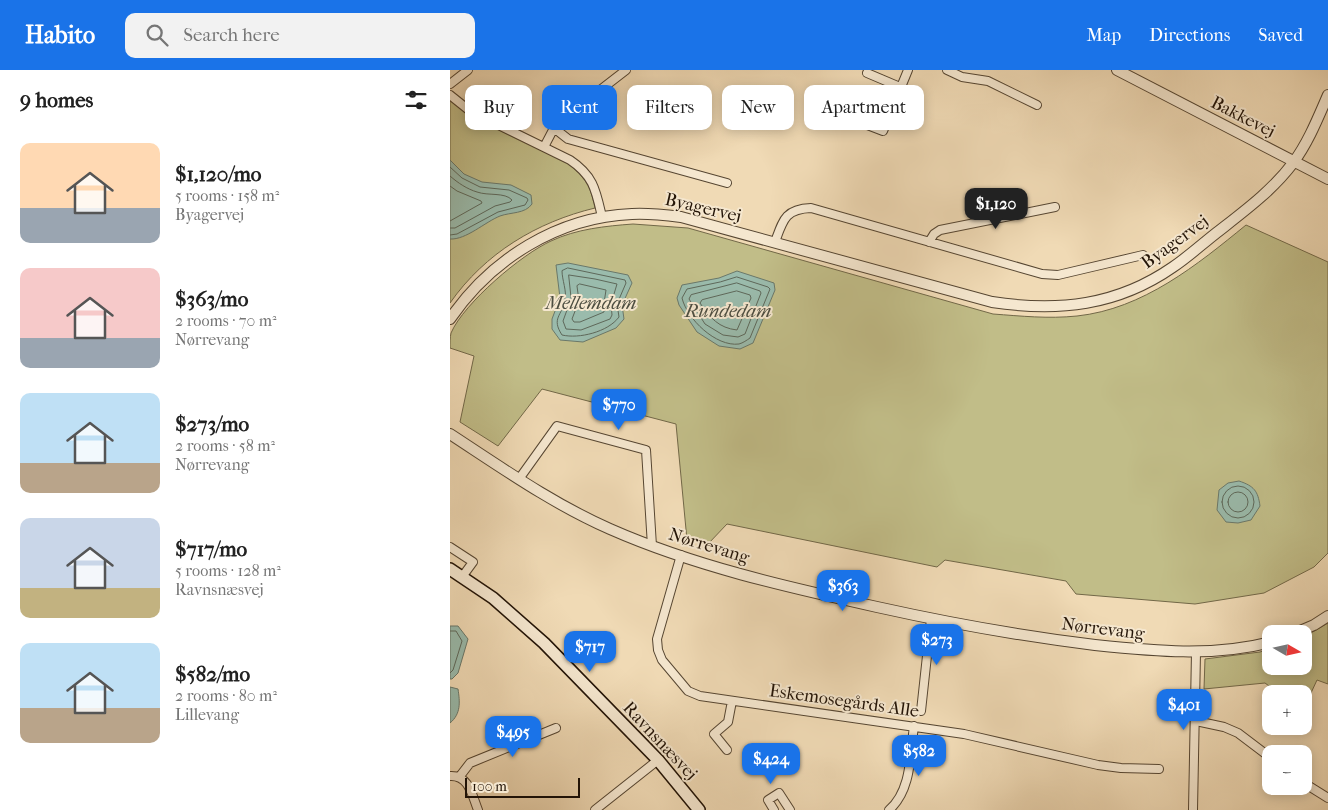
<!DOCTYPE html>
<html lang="en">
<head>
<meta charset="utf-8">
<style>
  :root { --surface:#fff; --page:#f2f2f2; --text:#222; --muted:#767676; --accent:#1a73e8 }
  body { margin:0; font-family:"IM FELL French Canon",serif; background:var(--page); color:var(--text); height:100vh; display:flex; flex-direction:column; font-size:19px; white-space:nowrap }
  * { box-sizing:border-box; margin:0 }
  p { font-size:16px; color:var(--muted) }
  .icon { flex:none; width:28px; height:28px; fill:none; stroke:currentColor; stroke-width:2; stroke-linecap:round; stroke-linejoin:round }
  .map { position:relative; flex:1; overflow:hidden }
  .drawer { display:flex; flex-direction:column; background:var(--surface); width:450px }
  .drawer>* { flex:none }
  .top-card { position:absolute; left:15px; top:15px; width:475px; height:45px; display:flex; gap:10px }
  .needle { width:32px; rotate:99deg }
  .fabs { position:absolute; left:812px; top:555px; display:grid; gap:10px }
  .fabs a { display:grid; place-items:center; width:50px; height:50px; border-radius:10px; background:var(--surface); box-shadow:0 2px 12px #0003; font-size:25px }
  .scale { position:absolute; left:15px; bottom:12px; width:115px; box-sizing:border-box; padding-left:5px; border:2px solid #231407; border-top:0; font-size:14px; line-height:18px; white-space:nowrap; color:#231407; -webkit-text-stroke:4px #f5e7cf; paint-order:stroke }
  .price { position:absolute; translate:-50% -42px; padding:0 11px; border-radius:10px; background:var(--accent); color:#fff; font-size:16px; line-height:32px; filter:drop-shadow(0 1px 2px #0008) }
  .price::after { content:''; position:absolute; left:50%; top:30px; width:15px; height:11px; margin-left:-8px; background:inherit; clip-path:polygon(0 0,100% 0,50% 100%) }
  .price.active { background:#222; color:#fff }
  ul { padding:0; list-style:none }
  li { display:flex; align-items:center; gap:15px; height:125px; padding:0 20px }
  li span { display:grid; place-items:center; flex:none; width:140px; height:100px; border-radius:10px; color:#555 }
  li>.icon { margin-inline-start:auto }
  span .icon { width:60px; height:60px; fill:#fffc; stroke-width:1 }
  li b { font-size:21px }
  h2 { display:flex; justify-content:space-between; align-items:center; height:60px; padding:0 20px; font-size:21px }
  .pill { padding:0 18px; border-radius:10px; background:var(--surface); box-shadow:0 2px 12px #0003; font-size:18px; line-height:45px }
  .pill.active { background:var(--accent); color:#fff }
  header { display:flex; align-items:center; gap:30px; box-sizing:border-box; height:70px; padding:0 25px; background:var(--accent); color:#fff }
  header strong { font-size:24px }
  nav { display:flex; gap:28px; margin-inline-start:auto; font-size:18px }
  .search { width:350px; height:45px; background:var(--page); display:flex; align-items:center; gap:12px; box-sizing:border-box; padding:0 18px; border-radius:10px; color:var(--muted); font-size:19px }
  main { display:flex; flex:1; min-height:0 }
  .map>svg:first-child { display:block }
  .green { fill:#c1bd88; stroke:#726848 }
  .water { fill:#9abbac; stroke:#6a786a }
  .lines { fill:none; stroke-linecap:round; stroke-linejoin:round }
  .shore { stroke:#5e685a; stroke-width:1 }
  .minor-casing { stroke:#564632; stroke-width:10 }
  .tertiary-casing { stroke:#564632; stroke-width:12 }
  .secondary-casing { stroke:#231407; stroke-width:14 }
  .minor { stroke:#f5e7cf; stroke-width:8 }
  .tertiary { stroke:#f5e7cf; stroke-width:10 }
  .secondary { stroke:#f5e7cf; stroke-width:11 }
  .labels { text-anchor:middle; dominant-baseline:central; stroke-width:4; stroke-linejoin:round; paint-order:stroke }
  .street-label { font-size:18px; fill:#231407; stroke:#f5e7cf }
  .water-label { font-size:19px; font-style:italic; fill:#4d4e41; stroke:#f5e7cf }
</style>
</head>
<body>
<header>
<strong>Habito</strong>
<div class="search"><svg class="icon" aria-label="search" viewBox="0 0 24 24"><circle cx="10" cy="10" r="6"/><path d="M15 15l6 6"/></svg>Search here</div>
<nav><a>Map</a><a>Directions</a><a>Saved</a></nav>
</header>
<main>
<section class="drawer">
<h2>9 homes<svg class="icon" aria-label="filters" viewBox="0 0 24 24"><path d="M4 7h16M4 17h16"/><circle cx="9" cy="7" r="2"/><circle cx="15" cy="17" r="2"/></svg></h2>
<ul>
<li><span style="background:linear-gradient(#ffd9b3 65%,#9aa5b1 0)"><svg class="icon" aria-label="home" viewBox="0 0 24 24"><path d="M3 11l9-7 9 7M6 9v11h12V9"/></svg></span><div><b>$1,120/mo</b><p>5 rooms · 158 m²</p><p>Byagervej</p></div></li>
<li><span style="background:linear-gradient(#f6c9c9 70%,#9aa5b1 0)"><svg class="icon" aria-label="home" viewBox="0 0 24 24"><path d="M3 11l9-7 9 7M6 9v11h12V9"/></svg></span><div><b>$363/mo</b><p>2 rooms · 70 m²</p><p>Nørrevang</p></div></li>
<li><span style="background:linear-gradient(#bfe0f5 70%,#b9a48a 0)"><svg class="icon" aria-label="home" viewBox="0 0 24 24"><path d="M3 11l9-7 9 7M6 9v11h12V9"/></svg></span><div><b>$273/mo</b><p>2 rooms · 58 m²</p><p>Nørrevang</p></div></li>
<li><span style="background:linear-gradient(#c9d6e8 70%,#c2b280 0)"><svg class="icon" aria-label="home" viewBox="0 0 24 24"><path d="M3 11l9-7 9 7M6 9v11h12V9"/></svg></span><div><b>$717/mo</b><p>5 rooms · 128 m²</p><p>Ravnsnæsvej</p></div></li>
<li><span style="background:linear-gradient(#bfe0f5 65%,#b9a48a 0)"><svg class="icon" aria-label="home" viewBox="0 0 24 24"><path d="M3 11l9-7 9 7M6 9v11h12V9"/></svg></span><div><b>$582/mo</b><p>2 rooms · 80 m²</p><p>Lillevang</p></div></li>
</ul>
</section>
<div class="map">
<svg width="878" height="740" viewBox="0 0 878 740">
  <rect width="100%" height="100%" fill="#f0dab5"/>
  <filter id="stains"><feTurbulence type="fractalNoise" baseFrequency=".004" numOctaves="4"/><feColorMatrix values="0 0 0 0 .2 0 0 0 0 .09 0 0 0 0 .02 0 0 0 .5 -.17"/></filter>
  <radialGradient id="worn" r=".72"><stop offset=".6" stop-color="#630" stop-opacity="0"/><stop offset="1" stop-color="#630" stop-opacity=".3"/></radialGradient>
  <!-- green -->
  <path class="green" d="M0 30 22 46 118 93C136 109 140 115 145 138 87 152 35 183 0 233Z
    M183 154 238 158 543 244C571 246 598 249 627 246 693 239 747 195 796 155L878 192V483L864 497 814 523 745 534 626 524 616 511 495 490 487 497 277 454 258 474 237 470 226 354 92 319 48 376 10 352 24 286 0 278C0 273 0 267 1 263 14 233 72 184 101 171 126 159 156 156 183 154Z
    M878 553V614L867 610 854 638V624H830L815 613 754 619 755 589 810 582 821 578V596H854V567Z"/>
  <!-- water -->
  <path class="water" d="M0 90 14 104 32 112 61 115 81 125 82 134C75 144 61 142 50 146 35 152 16 170 0 169Z
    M118 193 178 205 182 213 172 235 174 249 166 258 133 272 110 270 102 259V249L110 228 106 195Z
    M287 201 324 213 325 220 303 273 290 279 269 276 247 262 229 235 227 228 232 215 269 208Z
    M789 411C804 416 808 421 810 436L801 450 788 453 776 452 767 440 769 420 778 413Z
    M0 556H8L18 569 8 603 2 609H0Z
    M0 617 8 619C10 632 11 644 0 653Z"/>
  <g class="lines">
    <!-- shore -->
    <path class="shore" d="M0 97 12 108 30 117 59 120 77 128 78 130 75 135 48 142 7 164 0 165
      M0 106C8 113 17 119 27 122 38 126 55 122 62 130L60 132 45 136 5 158H0
      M0 116 7 121 31 131 32 133 0 151
      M118 198 175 210 176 213 167 234 169 247C158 262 129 269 112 265 101 248 112 246 115 230 117 221 112 210 112 201Z
      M119 205 145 209 167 214 161 234 162 245 160 249 131 260 116 259 113 251 121 229Z
      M287 207 318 217 320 219 300 268C297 270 293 273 289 274 266 277 237 249 232 228L237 219 270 212Z
      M287 213 310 221 311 223 295 264 288 267 273 265 255 254 239 229 241 225Z
      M130 214 156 220 154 233V242L130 252H124L122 249 129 231 127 216Z
      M287 221 300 225 301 228 287 260C269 258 260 248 250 233L252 230Z
      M772 432a16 16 0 1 1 32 0a16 16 0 1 1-32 0Z
      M778 432a10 10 0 1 1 20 0a10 10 0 1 1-20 0Z
      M0 561H6L12 571 3 600 0 603"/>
    <!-- minor casing -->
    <g class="minor-casing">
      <path id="minor" d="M497 0 512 7 538 11 587 35
        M417 3 450 17
        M0 14 18 0
        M0 25 20 41 120 90C144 106 146 121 152 147
        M407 51 433 61 458 0
        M104 58 118 69 277 113
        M94 77 104 58 114 48 176 0
        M325 172C333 150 335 139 361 138L592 204 608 205 693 185
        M479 172 484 164 490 160 605 137
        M69 409 107 356 196 380 202 476
        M0 477 23 492 12 507
        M231 485 207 569 208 580 212 590 238 621 250 626 514 664 648 695 671 698 709 699
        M471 641 481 549
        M746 651 774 657 788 663 821 688
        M277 680 264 664 278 652 282 631
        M0 706C19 705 22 725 28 740
        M10 706 20 693 106 658
        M854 713 878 728
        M145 740 208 690
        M324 740 318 730 329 723 340 740
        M439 740C462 720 460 684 464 656
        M743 740 746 582"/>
    </g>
    <!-- tertiary casing -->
    <g class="tertiary-casing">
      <path id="tertiary" d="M667 0 878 109
        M0 249C41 189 108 147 182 144 198 143 215 145 231 147L542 232C608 242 667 236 723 197 738 187 751 175 765 164 793 142 822 121 843 93 858 73 868 48 878 25
        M0 364C52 398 103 434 160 459 244 496 337 517 427 537 499 553 571 566 645 575 704 581 763 587 821 572
        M843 564 864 555 878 546"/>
    </g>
    <!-- secondary casing -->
    <g class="secondary-casing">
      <path id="secondary" d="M0 499 43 528 94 573 208 690 249 740"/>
    </g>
    <!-- minor -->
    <use href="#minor" class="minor"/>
    <!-- tertiary -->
    <use href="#tertiary" class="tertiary"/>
    <!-- secondary -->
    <use href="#secondary" class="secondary"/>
  </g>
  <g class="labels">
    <!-- street labels -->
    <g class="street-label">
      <text transform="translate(793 47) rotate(27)">Bakkevej</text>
      <text transform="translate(253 138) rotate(13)">Byagervej</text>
      <text transform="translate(725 172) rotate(-36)">Byagervej</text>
      <text transform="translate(259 476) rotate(17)">Nørrevang</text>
      <text transform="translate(653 559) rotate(7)">Nørrevang</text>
      <text transform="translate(394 631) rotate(8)">Eskemosegårds Alle</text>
      <text transform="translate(210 671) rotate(47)">Ravnsnæsvej</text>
    </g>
    <!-- water labels -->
    <g class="water-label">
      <text x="141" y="233">Mellemdam</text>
      <text x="278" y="241">Rundedam</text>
    </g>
  </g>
  <rect width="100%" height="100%" filter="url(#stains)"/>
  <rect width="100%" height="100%" fill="url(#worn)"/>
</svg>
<div class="fabs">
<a><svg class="needle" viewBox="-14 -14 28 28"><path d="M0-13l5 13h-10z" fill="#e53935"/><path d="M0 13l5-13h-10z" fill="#767676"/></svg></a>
<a>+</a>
<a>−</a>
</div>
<div class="scale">100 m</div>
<b class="price active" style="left:546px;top:160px">$1,120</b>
<b class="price" style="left:169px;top:361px">$770</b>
<b class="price" style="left:393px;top:542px">$363</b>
<b class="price" style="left:487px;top:596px">$273</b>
<b class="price" style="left:140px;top:603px">$717</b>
<b class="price" style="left:734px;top:661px">$401</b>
<b class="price" style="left:63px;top:688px">$495</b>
<b class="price" style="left:469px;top:707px">$582</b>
<b class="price" style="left:321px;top:715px">$424</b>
<div class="top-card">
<a class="pill">Buy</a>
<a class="pill active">Rent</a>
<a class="pill">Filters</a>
<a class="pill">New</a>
<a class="pill">Apartment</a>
</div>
</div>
</main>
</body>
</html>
